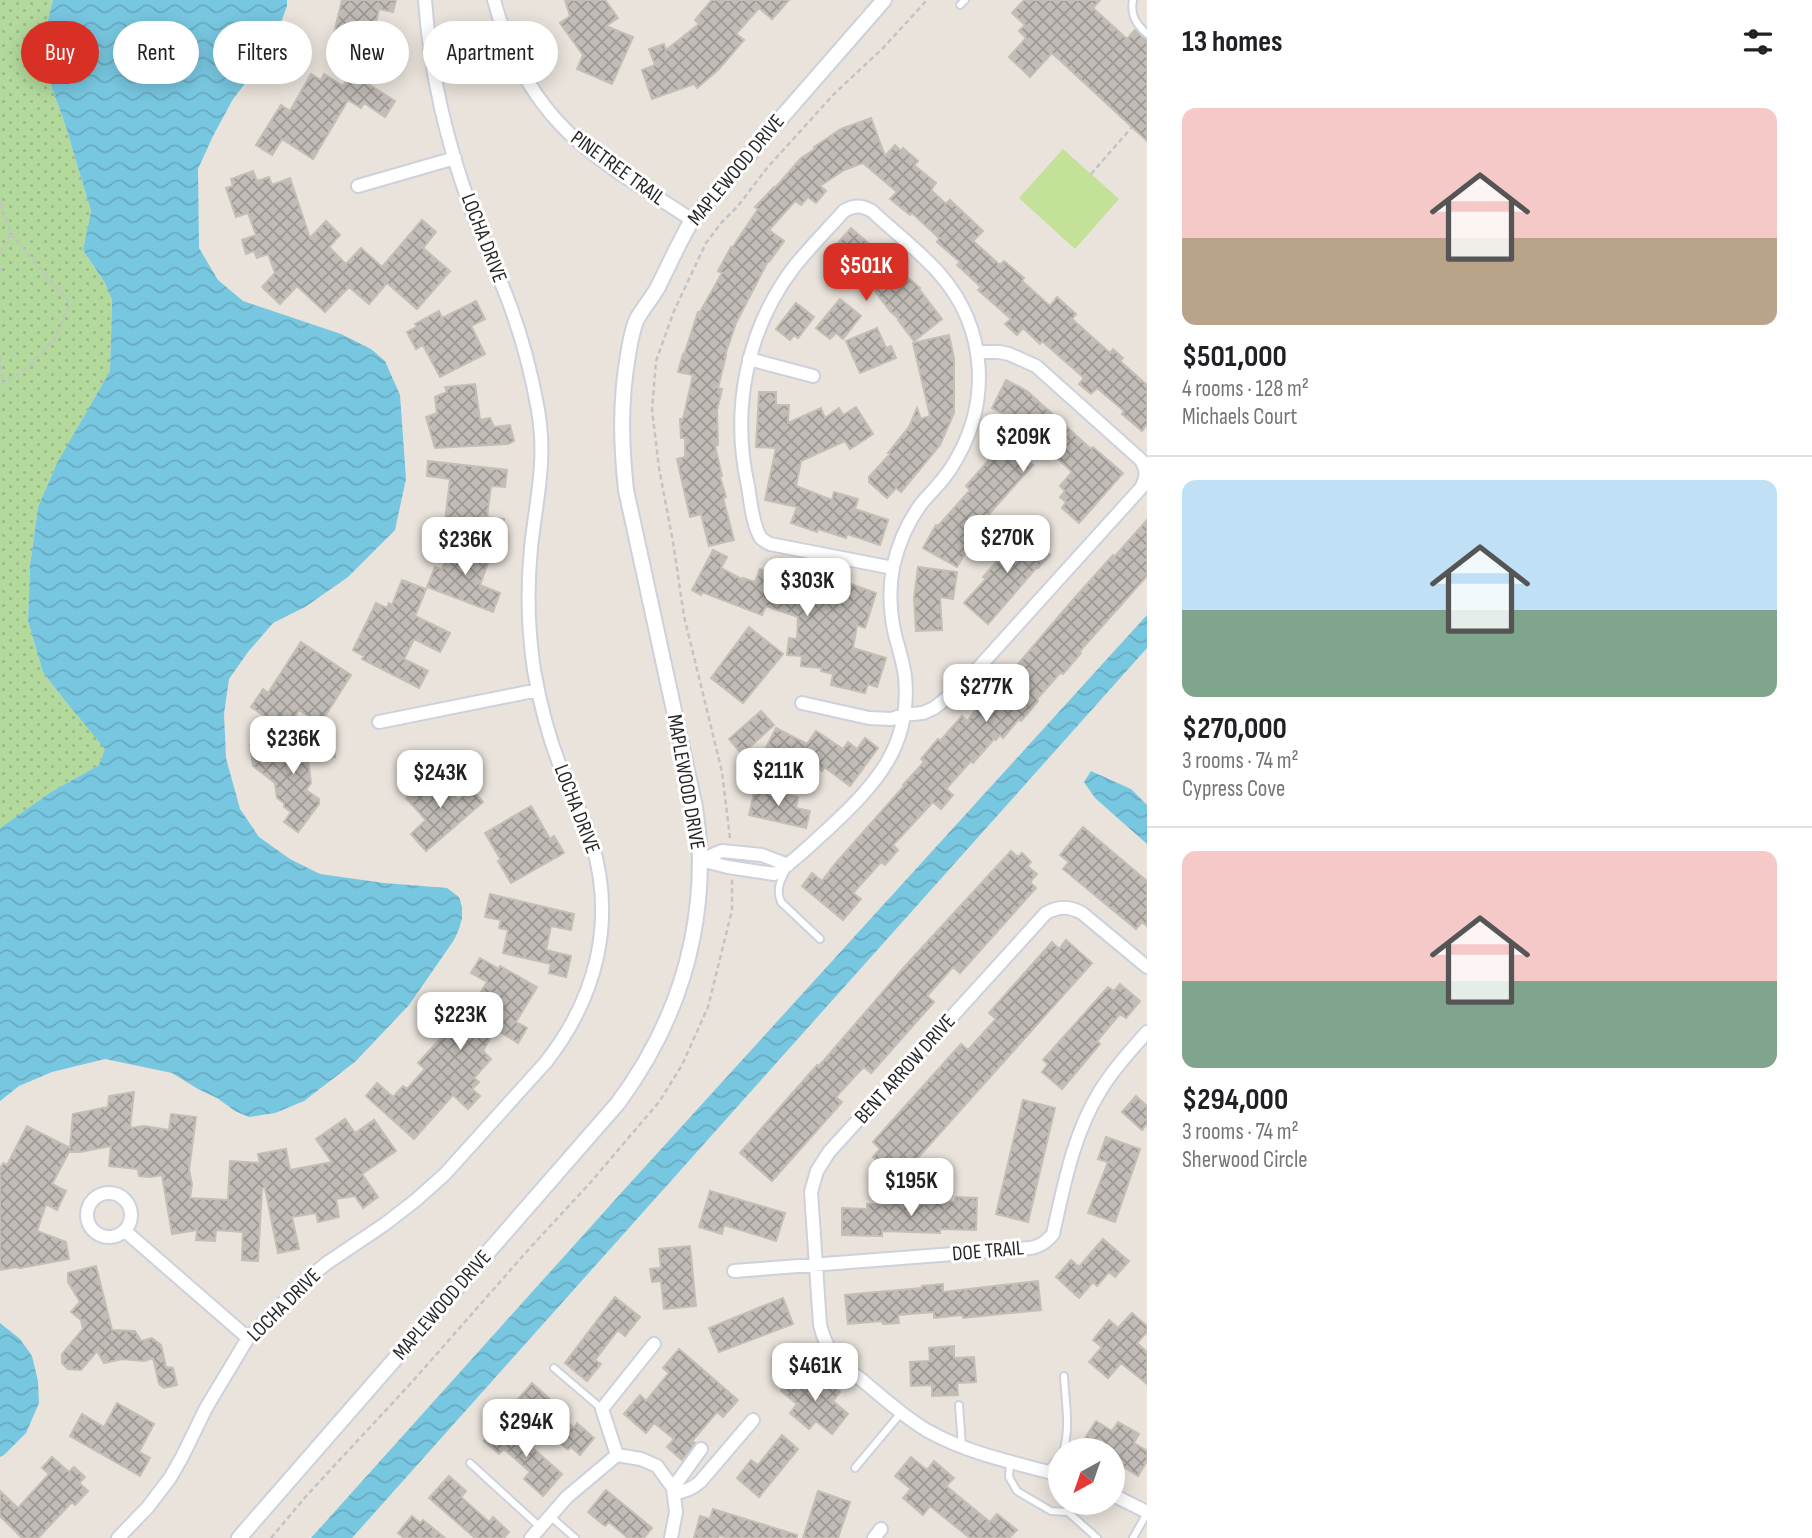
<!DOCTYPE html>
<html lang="en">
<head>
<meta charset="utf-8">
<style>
  :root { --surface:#fff; --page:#f6f6f6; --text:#202124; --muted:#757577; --line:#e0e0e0; --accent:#d93025 }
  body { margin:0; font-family:"Sofia Sans Condensed",sans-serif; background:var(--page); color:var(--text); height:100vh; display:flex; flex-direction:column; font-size:26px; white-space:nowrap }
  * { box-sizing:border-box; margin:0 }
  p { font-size:23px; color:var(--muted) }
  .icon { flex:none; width:38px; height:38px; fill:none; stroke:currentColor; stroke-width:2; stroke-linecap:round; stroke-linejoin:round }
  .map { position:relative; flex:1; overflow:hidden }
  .sheet { display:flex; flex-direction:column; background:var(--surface); width:665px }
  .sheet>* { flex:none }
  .guide { position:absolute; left:21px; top:21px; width:665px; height:63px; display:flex; gap:14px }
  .needle { width:46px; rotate:220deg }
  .tools { position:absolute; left:1048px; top:1438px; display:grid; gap:14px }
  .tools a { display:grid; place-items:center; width:77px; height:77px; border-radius:50%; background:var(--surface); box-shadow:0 4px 18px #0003; font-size:35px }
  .price { position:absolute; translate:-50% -60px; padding:0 16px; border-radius:14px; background:#fff; color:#222; font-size:23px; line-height:46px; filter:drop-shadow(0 2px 4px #0008) }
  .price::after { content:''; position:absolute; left:50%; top:42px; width:21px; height:16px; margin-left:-10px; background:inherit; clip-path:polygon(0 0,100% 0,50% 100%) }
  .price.active { background:var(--accent); color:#fff }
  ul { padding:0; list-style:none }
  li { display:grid; align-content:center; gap:14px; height:371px; padding:0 35px }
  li+li { border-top:2px solid var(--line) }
  li span { display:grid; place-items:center; height:217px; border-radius:14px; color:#555 }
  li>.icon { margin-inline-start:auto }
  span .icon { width:126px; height:126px; fill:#fffc; stroke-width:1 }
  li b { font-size:30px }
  h2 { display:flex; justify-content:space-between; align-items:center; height:84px; padding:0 35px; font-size:30px }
  .tag { padding:0 24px; border-radius:32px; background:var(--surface); box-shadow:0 4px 18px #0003; font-size:24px; line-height:63px }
  .tag.active { background:var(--accent); color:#fff }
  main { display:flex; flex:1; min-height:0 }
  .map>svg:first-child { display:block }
  .grass { fill:url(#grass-dots) }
  .pitch { fill:#c4e199 }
  .water { fill:url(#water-waves) }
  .building { fill:url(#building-cross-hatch); stroke:#c4beb5; stroke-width:2 }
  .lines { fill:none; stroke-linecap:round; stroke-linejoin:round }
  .service-casing { stroke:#cdd1db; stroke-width:10 }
  .minor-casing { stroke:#cdd1db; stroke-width:16 }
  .tertiary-casing { stroke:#cdd1db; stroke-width:18 }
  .path { stroke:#c3c3c3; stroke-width:2.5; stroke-dasharray:5 3.5; stroke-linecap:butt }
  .service { stroke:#fff; stroke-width:6 }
  .minor { stroke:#fff; stroke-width:12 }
  .tertiary { stroke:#fff; stroke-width:14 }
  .labels { text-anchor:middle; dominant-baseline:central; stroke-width:6; stroke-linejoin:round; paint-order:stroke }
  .street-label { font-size:21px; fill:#282828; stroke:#fff }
</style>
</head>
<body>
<main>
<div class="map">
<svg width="1147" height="1538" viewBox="0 0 1147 1538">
  <defs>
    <pattern id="grass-dots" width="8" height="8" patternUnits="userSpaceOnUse" patternTransform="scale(1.75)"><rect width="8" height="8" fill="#b3da9c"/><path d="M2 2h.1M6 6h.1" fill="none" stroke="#9abb86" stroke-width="1.8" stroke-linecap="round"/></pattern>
    <pattern id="water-waves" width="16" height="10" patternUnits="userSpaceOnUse" patternTransform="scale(1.75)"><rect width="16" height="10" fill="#78c7e1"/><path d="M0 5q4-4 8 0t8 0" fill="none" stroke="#68abc1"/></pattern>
    <pattern id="building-cross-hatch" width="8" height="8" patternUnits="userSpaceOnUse" patternTransform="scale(1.75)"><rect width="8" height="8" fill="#c1bcb7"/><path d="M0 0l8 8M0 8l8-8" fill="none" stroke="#9d9995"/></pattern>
  </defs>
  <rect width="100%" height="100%" fill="#e9e3db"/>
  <!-- grass -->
  <path class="grass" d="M0 0H53L44 35 48 77 65 124 91 211 83 250 105 283 112 300 110 371 58 461 38 507 30 565 28 621 43 672 62 697 106 749 99 765 51 792 0 828Z"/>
  <!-- pitch -->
  <path class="pitch" d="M1063 149 1119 199 1075 249 1019 198Z"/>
  <!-- water -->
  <path class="water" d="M53 0H287V6L271 50 233 99 213 136 198 169 199 248 218 280 243 301 341 334 371 349 385 361 400 395 406 479 395 530 348 577 305 607 273 623 248 652 229 679 224 714 226 758 240 809 259 837 290 859 320 874 384 883 447 888 459 897 462 907V918L459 929 454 940 409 1005 356 1061 304 1101 275 1113 249 1117 235 1111 217 1098 198 1089 172 1073 105 1059 52 1072 19 1086 0 1101V828L51 792 99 765 105 749 62 697 43 672 28 621 30 565 38 507 58 461 110 371 112 300 105 283 83 250 91 211 65 124 48 77 44 35Z
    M1147 615V648L352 1538H311L622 1192Z
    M1091 771 1131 789 1147 805V844L1095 798 1084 782Z
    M0 1323 20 1339 32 1356 38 1381 39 1403 26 1433 4 1455 0 1457Z"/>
  <!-- building -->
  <path class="building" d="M342 0H396L393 12 379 9 372 40 406 48 401 67 330 50Z
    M565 0H605L618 18 606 26 633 37 612 84 577 69 583 55 560 23 570 16Z
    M712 0H789L772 19 759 8 736 34 744 40 718 70 697 88 694 84 652 99 642 70 655 65 649 49 664 44 666 50 699 24 695 20Z
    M1024 0H1100L1093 8 1127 39 1135 30 1147 41V141L1052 53 1030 77 1009 57 1026 38 1019 31 1025 25 1012 13Z
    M351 73 395 101 385 117 364 103 361 108 348 100 313 159 282 139 272 155 256 145 281 105 290 111 311 74 321 80 324 74 343 86Z
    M871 118 885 156 895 145 901 151 903 148 918 161 914 165 936 183 931 190 946 204 950 200 983 231 973 241 1000 265 1004 261 1024 278 1022 281 1050 306 1057 297 1076 314 1072 319 1110 353 1113 349 1123 358 1120 361 1147 385V424L1142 431 1122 414 1124 411 1097 388 1091 394 1079 384 1084 378 1042 341 1040 344 1023 328 1017 335 1005 324 1011 319 978 290 981 287 957 265 960 262 937 242 939 238 912 213 910 215 890 199 897 192 863 163 844 170 820 186 826 191 816 203 808 197 801 205 795 201 769 230 784 241 769 262 768 261 736 323 725 355H726L718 388 722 389 717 410 718 445 715 446 722 476 720 477 726 497 723 498 734 540 709 546 701 514 690 517 677 459 685 457V438H681L680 419H683L693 375 678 372 683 354 684 355 698 312H700L722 273 718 271 731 247 732 248 758 209 755 207 774 187 775 188 801 158 815 149 814 147 841 129Z
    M253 171 257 181 269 177 272 185 290 178 310 238 326 221 340 235 329 247 346 264 361 248 382 267 422 220 436 232 423 248 450 271 417 309 387 283 369 304 349 287 325 312 297 286 280 304 262 287 275 273 268 254 257 258 254 251 246 254 242 240 256 235 248 213 236 217 226 188 233 186 231 179Z
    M851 228 920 288 919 289 942 319 914 341 898 320 899 319 890 311 850 259 849 260 851 266 845 273 837 266 841 262 830 252Z
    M840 299 861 316 843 339 836 333 830 339 816 328Z
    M476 301 485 319 471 326 485 354 440 377 423 345 416 349 407 332 417 327 415 324 439 311 442 318Z
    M796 303 814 317 798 338 794 335 790 340 776 329Z
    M877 328 886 348 891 346 896 358 860 373 846 341Z
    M949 335 954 358V413L940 445 901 492 896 488 887 498 869 482V477L890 454 888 453 909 427 917 408 921 419 930 416 913 343Z
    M1006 380 1027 391 1091 449 1093 447 1123 473 1079 523 1062 508 1066 502 1060 497 1065 491 1060 486 1072 472 1040 442 1025 459 1033 465 989 514 993 518 970 545 957 567 923 548 936 525 938 526 970 490 966 486 1021 423 992 408Z
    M475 384 480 420 490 418 494 427 510 425 514 441 508 444 435 448 426 417 437 413 435 397 447 392 445 387Z
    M759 392H776V405H789L788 423 821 408 825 418 839 408 843 415 856 407 873 434 850 449 845 441 801 461 796 486 832 500 834 492 858 499 855 509 888 520 880 545 847 534 846 538 818 529 817 532 791 523 797 507 765 500 776 448 756 447Z
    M428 461 507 470 505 487 491 486 487 517 504 519 502 532 458 527 460 522 445 521 450 479 427 476Z
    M1147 520V576L1079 652 1081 653 1063 674 1061 672 1037 699 1038 701 1021 721 1019 719 1003 738 1000 735 996 740 994 739 973 763 971 761 946 789 953 795 941 809 933 802 893 845 898 850 885 865 881 862 853 893 861 899 843 920 802 886 812 873 822 881 835 864 904 786 903 785 924 762 921 759 938 739 940 741 962 716 967 721 981 703 983 705 1071 602 1113 555 1115 556Z
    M1022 530 1050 555 1038 568 1037 567 988 624 964 603 986 579 983 577 1005 552 998 546 1010 532 1016 537Z
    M453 540 491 555 480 585 500 593 493 612 427 587 435 567 442 569Z
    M713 550 727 557 721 568 743 580V578L755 582 760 569 782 577 784 570 813 581 814 578 850 587 851 584 876 593 865 628 857 625 853 648 886 658 877 687 868 684 865 693 831 685 833 674 821 671 822 668 801 666 802 656 787 655 789 638 797 639 798 617 766 606 762 615 702 592 701 595 692 590Z
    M918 567 957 572 953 599 940 597 942 630 916 631 914 598Z
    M402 580 426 589 415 616 450 633 440 652 414 639 404 659 428 671 419 688 362 659 364 656 353 650 376 603 387 608 389 603 392 605Z
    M749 627 783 654 743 703 711 678Z
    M301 642 351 675 320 724 299 710 291 723 284 718 279 726 251 707 263 689 268 693Z
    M761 711 774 725 742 754 729 739Z
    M776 728 807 744 816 731 843 749 848 742 857 749 865 738 878 748 850 786 824 767 822 771 796 753 782 780 756 767Z
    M329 739 333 742 335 757 308 761 311 783 306 790 319 799V804L298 832 284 822 291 812 284 807V803L277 798 275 783 253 766 250 745 265 743 285 758 296 743Z
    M435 773 458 800 471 789 483 802 426 851 411 834 426 820 406 798Z
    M755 788 798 797 796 808 810 811 806 828 749 815Z
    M531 806 550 839 554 836 564 853 511 883 498 861 501 860 485 833Z
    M1083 827 1147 881V926L1142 922 1136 929 1063 869 1069 862 1060 855Z
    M1011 851 1018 857 1022 853 1031 862 1027 866 1037 874 1030 882 1036 888 960 973 953 967 927 996 934 1002 871 1073 864 1067 856 1075 836 1097 842 1102 772 1181 740 1153 817 1065 819 1066 907 964Z
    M490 894 574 914 571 930 551 926 546 950 571 956 566 977 549 973 551 964 503 953 508 930 499 928 501 920 485 917Z
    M1066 940 1092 963 898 1180 873 1157 880 1149 873 1142 961 1044 968 1050 975 1042 996 1019 989 1013 1052 942 1059 949Z
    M480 958 499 969 500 966 537 987 516 1022 527 1028 518 1043 495 1029 483 1051 491 1059 474 1078 479 1082 472 1089 480 1096 468 1109 453 1095 414 1139 366 1096 377 1083 393 1097 403 1086 407 1089 425 1069 418 1063 454 1024 459 1029 487 982 471 973Z
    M1120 984 1140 1001 1126 1018 1120 1014 1097 1041 1100 1044 1062 1089 1042 1072 1048 1064 1043 1060 1108 987 1114 991Z
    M134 1092 130 1128 144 1126 169 1130 171 1114 196 1117 189 1170 192 1184 190 1198 228 1200 230 1161 260 1163 258 1154 286 1149 290 1170 332 1162 316 1139 345 1119 355 1133 374 1120 396 1151 362 1174 378 1197 363 1208 355 1196 336 1199 339 1217 318 1222 316 1213 292 1217 299 1249 278 1253 265 1188H262L258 1261 242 1260 243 1232 216 1230 215 1241 196 1240 197 1230 172 1234 162 1175 151 1177 139 1176 138 1169 109 1166 111 1146 80 1152 69 1151 70 1150 52 1184 66 1191 57 1210 46 1204 37 1231 66 1242 69 1259 20 1268 16 1267 0 1270V1169L3 1163 7 1165 27 1126 70 1148 73 1114 108 1107 109 1096Z
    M1136 1096 1147 1106V1124L1142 1130 1122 1112Z
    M1023 1100 1055 1108 1028 1222 996 1214Z
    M1106 1137 1140 1149 1115 1222 1088 1213 1108 1162 1098 1159Z
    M710 1191 785 1213 776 1241 724 1225 722 1234 699 1227Z
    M956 1197 977 1198 976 1230 940 1229V1233L882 1231V1236L842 1235V1208L867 1209V1204L886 1205 887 1203 926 1204 922 1201 955 1202Z
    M1103 1239 1129 1261 1115 1277 1109 1272 1097 1286 1093 1282 1079 1298 1056 1277 1071 1260 1079 1267Z
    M690 1246 696 1306 664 1309 661 1281 652 1282 650 1269 661 1268 659 1249Z
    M96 1266 112 1330 135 1331 141 1341 152 1338 161 1345 166 1367 173 1368 177 1385 164 1388 159 1384 153 1358 144 1361 122 1359 104 1363 97 1351 81 1370 68 1369 62 1363V1354L83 1329 81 1320 71 1312 80 1302 68 1282V1273Z
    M1038 1281 1041 1310 963 1318V1315L934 1318V1312L898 1315 899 1323 883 1324 882 1321 848 1324 845 1295 922 1288V1286L943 1284V1292Z
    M615 1297 640 1317 625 1336 618 1330 595 1360 601 1364 587 1381 565 1363Z
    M783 1298 793 1324 719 1352 709 1328Z
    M1132 1313 1147 1326V1332L1137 1343 1147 1352V1384L1121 1363 1108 1378 1089 1362 1102 1347 1093 1340 1109 1320 1118 1328Z
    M954 1346V1358L974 1357 976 1382 957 1383 958 1395 932 1396V1385L911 1386 910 1362 930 1361 929 1348Z
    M679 1349 738 1400 723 1417 717 1412 692 1441 695 1443 682 1460 667 1447 674 1439 654 1423 646 1433 624 1414 640 1395 646 1401 669 1373 663 1368Z
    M798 1372 813 1385 820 1376 840 1392 833 1401 848 1414 832 1434 816 1421 809 1429 790 1413 797 1404 781 1391Z
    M532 1383 550 1399 546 1404 574 1428 577 1423 594 1438 580 1455 571 1447 568 1450 514 1404Z
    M117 1403 154 1424 139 1452 150 1458 140 1476 70 1436 82 1414 104 1427Z
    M1096 1421 1112 1431 1118 1422 1139 1434 1134 1443 1147 1451V1461L1138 1476 1122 1466 1113 1482V1451H1095L1082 1443Z
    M508 1426 562 1474 543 1496 524 1479 530 1472 504 1449 499 1454 484 1441 494 1430 499 1435Z
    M782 1435 798 1449 759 1497 737 1478 751 1460 758 1465Z
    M52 1457 69 1472 74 1467 85 1477 79 1483 88 1491 75 1505 72 1502 38 1538H22L0 1516V1491L18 1508 49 1474 42 1468Z
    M911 1457 927 1470 934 1461 954 1478 946 1486 990 1522 997 1514 1017 1530 1009 1538H970L930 1506 923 1515 903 1498 911 1489 895 1476Z
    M449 1476 466 1491 461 1497 489 1522 493 1517 509 1532 504 1538H475L429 1498Z
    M606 1490 652 1528 644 1538H628L609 1522 605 1526 588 1512Z
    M818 1491 850 1502 838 1538H803Z
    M713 1509 797 1535V1538H728L719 1535 718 1538H694L700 1516 710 1519Z
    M412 1516 420 1523 423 1520 445 1538H404L398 1533Z"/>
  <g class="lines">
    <!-- service casing -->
    <g class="service-casing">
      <path id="service" d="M1133 0C1130 15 1136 24 1147 34
        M960 5 965 0
        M786 870C780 881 776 890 781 902L820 939
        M554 1368 602 1409
        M959 1405 962 1446
        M1063 1451C1071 1428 1065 1400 1064 1376
        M1010 1462 1009 1477 1017 1491 1051 1511 1068 1512 1097 1538
        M470 1463 540 1527
        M855 1468 901 1413
        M1048 1470 1060 1455
        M550 1516 575 1538
        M1133 1538 1147 1513"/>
    </g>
    <!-- minor casing -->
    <g class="minor-casing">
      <path id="minor" d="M494 0C509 56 536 106 581 144 615 173 655 195 692 220
        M358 186 455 158
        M749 359 813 376
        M802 703 869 718 892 719 903 715 923 713 934 708 961 687 1141 488C1147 477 1147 471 1141 460L1036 366 1009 354 999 352H977
        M379 722 538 690
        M700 860 728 867 774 874C794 862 810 845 827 830 875 785 912 747 905 676 903 662 899 649 895 635 890 613 889 589 893 567 898 545 907 523 921 504 931 492 943 481 951 468 992 405 988 328 938 272 918 250 893 231 872 211 861 205 854 205 844 211 827 230 809 248 794 267 746 330 731 410 748 486 750 499 753 527 761 538 762 539 768 543 770 544L893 568
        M700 860 722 851 762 855 788 865
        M87 1215a22 22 0 1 1 44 0a22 22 0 1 1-44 0Z
        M125 1231 248 1338
        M734 1271 1030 1248C1041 1246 1046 1242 1053 1234 1064 1185 1073 1135 1100 1091 1113 1070 1130 1051 1147 1032
        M617 1455 602 1409 654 1344
        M1060 1475C1016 1463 969 1454 928 1431 907 1419 888 1402 869 1386 844 1365 828 1358 820 1325L811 1192 817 1171 829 1152 1046 913C1059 906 1069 906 1082 913L1147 967
        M673 1488 701 1449
        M674 1493C685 1492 692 1489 700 1482L753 1420
        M1113 1495 1147 1512
        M118 1538 148 1507 170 1478 182 1457 206 1408 248 1338 306 1280 327 1263 385 1224 416 1200 445 1174 546 1062C596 998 616 922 592 843 585 818 572 795 562 771 549 739 540 704 534 670 528 630 527 588 531 548 536 499 547 461 538 410 532 376 523 341 511 308 499 275 484 244 472 211 447 144 430 71 425 0
        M531 1538 567 1497 617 1455 641 1459 657 1466 673 1488 676 1512 671 1538
        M874 1538 881 1529"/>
    </g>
    <!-- tertiary casing -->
    <g class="tertiary-casing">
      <path id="tertiary" d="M239 1538 618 1103C672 1030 700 951 700 860 700 842 697 824 695 807L626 490C621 443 620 402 628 355 630 344 632 329 637 319 643 308 652 298 658 287 669 265 679 242 692 220L884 0"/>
    </g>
    <!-- path -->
    <path class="path" d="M1091 174 1132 127
      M0 202 11 234 70 303 56 337 30 366 0 385
      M0 253 11 234
      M0 268V271
      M0 357 3 382
      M730 838 722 772 684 616 673 542 659 468 652 410 656 361 674 311 706 243 721 223 738 206 767 168 833 95 883 48 927 0
      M271 1538 308 1494 412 1382 529 1249 590 1183 659 1102 682 1065 708 1007 732 910V879"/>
    <!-- service -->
    <use href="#service" class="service"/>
    <!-- minor -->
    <use href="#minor" class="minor"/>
    <!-- tertiary -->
    <use href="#tertiary" class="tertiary"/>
  </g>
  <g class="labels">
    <!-- street labels -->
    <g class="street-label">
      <text transform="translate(618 168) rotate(36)">PINETREE TRAIL</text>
      <text transform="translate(736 170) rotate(-50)">MAPLEWOOD DRIVE</text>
      <text transform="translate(484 238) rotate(69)">LOCHA DRIVE</text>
      <text transform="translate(686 782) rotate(80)">MAPLEWOOD DRIVE</text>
      <text transform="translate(577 809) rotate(69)">LOCHA DRIVE</text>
      <text transform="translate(905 1069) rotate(-48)">BENT ARROW DRIVE</text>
      <text transform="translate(988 1251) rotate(-5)">DOE TRAIL</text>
      <text transform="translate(284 1305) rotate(-45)">LOCHA DRIVE</text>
      <text transform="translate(442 1305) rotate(-49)">MAPLEWOOD DRIVE</text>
    </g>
  </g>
</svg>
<div class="tools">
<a><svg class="needle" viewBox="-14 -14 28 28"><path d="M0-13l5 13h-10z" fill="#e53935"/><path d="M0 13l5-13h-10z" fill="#757577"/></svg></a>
</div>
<b class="price active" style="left:866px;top:303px">$501K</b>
<b class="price" style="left:1023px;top:474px">$209K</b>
<b class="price" style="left:1007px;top:575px">$270K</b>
<b class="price" style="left:465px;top:577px">$236K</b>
<b class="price" style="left:807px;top:618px">$303K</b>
<b class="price" style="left:986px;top:724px">$277K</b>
<b class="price" style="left:293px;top:776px">$236K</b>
<b class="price" style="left:778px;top:808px">$211K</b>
<b class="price" style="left:440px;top:810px">$243K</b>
<b class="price" style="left:460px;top:1052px">$223K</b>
<b class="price" style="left:911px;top:1218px">$195K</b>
<b class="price" style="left:815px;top:1403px">$461K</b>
<b class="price" style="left:526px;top:1459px">$294K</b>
<div class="guide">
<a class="tag active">Buy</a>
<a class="tag">Rent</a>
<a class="tag">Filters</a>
<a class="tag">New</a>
<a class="tag">Apartment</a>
</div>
</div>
<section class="sheet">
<h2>13 homes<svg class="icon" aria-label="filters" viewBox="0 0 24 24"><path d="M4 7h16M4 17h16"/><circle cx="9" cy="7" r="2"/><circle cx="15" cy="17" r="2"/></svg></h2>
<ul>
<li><span style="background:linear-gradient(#f6c9c9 60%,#b9a48a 0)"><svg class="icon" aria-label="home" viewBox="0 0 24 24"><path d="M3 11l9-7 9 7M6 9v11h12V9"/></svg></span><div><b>$501,000</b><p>4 rooms · 128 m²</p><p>Michaels Court</p></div></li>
<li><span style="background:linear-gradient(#bfe0f5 60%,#7fa58c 0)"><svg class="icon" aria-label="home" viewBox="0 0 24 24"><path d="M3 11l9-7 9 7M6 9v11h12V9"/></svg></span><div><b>$270,000</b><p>3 rooms · 74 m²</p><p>Cypress Cove</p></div></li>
<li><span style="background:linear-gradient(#f6c9c9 60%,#7fa58c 0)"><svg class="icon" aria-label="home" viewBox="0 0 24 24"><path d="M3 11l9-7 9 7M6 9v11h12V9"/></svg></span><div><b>$294,000</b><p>3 rooms · 74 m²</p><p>Sherwood Circle</p></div></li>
</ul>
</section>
</main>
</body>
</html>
